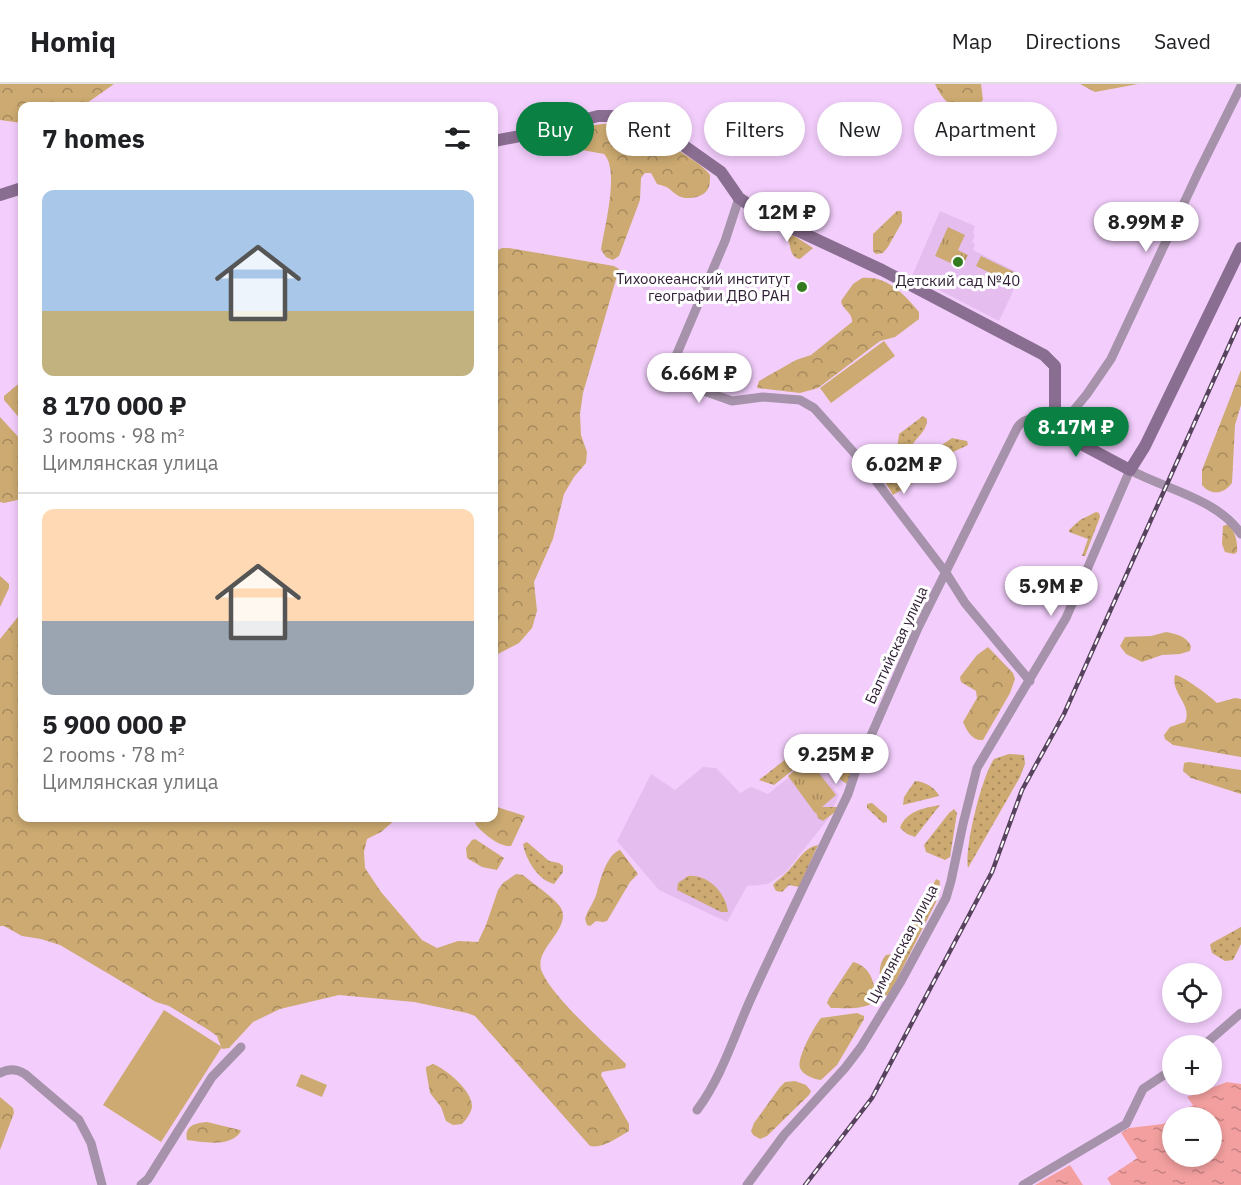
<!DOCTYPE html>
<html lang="en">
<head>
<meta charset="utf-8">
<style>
  :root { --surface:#fff; --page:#f6f6f6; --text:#202124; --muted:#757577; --line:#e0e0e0; --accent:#0b8043 }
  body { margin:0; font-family:"IBM Plex Sans",sans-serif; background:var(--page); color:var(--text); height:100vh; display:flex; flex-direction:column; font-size:22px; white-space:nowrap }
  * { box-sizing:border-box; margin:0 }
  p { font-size:20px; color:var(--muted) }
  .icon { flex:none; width:33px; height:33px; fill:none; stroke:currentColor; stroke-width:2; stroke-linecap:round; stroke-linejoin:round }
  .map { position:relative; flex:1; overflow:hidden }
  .panel { position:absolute; left:18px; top:18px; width:480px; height:720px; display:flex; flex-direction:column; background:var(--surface); border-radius:12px; box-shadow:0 3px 9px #0003 }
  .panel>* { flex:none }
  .top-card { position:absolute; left:516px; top:18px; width:570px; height:54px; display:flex; gap:12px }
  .tools { position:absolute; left:1162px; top:879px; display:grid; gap:12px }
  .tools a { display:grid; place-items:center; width:60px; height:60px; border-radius:50%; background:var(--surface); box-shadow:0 3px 9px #0003; font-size:30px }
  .price { position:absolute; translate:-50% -51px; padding:0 14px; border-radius:21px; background:#fff; color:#222; font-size:20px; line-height:39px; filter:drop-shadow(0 2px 3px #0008) }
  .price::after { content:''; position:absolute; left:50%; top:36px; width:18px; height:14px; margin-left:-9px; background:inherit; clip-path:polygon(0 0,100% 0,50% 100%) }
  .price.on { background:var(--accent); color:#fff }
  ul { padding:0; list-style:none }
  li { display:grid; align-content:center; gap:12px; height:318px; padding:0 24px }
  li+li { border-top:2px solid var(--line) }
  li span { display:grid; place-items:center; height:186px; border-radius:12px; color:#555 }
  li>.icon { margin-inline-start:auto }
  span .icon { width:108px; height:108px; fill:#fffc; stroke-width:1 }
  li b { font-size:26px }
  h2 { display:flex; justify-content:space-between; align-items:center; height:72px; padding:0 24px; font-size:26px }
  .pill { padding:0 21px; border-radius:27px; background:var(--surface); box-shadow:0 3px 9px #0003; font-size:21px; line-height:54px }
  .pill.on { background:var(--accent); color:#fff }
  header { display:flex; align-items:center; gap:36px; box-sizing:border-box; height:84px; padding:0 30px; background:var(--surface); border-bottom:2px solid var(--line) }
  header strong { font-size:28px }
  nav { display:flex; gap:33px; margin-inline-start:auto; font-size:21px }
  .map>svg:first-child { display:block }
  .built { fill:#e5bdef }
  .grass { fill:url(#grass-dots) }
  .forest { fill:url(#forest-crowns) }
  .park { fill:url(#park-tufts) }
  .garden { fill:#ccaa71 }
  .water { fill:url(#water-ripples); fill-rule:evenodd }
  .pier { fill:#f3cefc }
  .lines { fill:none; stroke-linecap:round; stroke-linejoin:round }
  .minor { stroke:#a692aa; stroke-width:9 }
  .secondary { stroke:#8a6e91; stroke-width:12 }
  .rail-casing { stroke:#58435e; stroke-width:4.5 }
  .rail { stroke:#fefefe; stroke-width:2; stroke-dasharray:7; stroke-linecap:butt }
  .poi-dot { fill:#347b20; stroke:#fefefe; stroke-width:2 }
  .labels { text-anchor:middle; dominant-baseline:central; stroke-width:6; stroke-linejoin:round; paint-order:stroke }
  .poi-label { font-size:15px; fill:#312036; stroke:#fefefe; text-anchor:end }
  .street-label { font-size:15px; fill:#312036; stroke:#fefefe }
</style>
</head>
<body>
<header>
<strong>Homiq</strong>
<nav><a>Map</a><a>Directions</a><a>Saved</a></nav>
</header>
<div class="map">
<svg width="1241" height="1101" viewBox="0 0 1241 1101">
  <defs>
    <pattern id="grass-dots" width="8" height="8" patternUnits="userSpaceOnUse" patternTransform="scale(1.5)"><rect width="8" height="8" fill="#ccaa71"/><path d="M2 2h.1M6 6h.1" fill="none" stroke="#a68a5e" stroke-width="1.8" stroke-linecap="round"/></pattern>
    <pattern id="forest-crowns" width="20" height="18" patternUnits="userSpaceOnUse" patternTransform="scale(1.5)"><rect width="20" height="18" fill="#ccaa71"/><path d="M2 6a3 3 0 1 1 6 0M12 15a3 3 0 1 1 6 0" fill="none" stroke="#a68a5e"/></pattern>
    <pattern id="park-tufts" width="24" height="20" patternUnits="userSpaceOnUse" patternTransform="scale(1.5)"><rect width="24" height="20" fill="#ccaa71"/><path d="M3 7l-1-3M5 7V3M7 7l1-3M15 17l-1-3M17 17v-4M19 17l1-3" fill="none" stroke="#a68a5e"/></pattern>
    <pattern id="water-ripples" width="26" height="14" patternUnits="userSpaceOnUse" patternTransform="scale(1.5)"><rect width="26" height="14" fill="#f39f9f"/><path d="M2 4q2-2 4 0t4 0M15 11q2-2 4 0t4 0" fill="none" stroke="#c58182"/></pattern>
  </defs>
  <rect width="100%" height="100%" fill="#f3cefc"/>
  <!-- built -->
  <path class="built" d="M940 127 975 142 973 149 975 151 972 158 975 160 973 166 1021 190 999 237 912 192Z
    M812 675 839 711 828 735 785 789 768 800 747 802 727 838 659 806 617 757 651 690 675 706 703 683 716 684 740 709 751 703 768 710Z"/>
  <!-- grass -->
  <path class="grass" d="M793 151 813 164 800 175C790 174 791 163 788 155Z
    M923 332 927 335C927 351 910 355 910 370L914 375 923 374 952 354 967 357 968 361 953 368 943 381 893 411 881 391 892 380 888 369 898 359 899 350Z
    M1096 428 1099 429 1100 433 1085 472H1082L1088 455 1069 448V446L1080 436Z
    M816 653 822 657 832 670 851 688 847 700 841 696 812 660 813 654Z
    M800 664 808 674 774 701 759 696Z
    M1009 670 1024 671 1025 680 1020 693 968 784C964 764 982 692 994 675Z
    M915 697C924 697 936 704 939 712L903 721 904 713Z
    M872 719 887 732V738L883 739 867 724V720Z
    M940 721 915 753 907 750 900 744C906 727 924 724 940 721Z
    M818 723H837L839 725 823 737 818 734 815 726Z
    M954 725 957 729 950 773 945 776 926 768 924 761 949 729Z
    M527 758 549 777 559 779 563 782V788L554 800C538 796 526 776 523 760Z
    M818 761 799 803 789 801 782 808 776 807 773 801C776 797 780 795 784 791 796 781 802 764 818 761Z
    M688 792C708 790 726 809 728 828H721L677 806 678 799Z
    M1241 843V860L1233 876 1225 877 1212 869 1210 861 1212 859Z"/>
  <!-- forest -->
  <path class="forest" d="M0 0H114L83 22H22V39L0 36Z
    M935 0H981L983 16C964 36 944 21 935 0Z
    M1080 0H1138L1095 8Z
    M602 40C612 40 621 39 630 42 646 47 703 78 710 91 710 95 710 101 708 105 703 114 685 117 677 111 667 104 672 104 657 100L651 89H645L641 94 640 116 619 172 613 176 606 173 601 166C604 145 620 86 604 70L538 58 533 53 536 49Z
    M897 127H901L902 130V138L888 163 883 169 876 170 873 167V150Z
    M502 164H509L614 182 619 185 583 309 580 330 581 351 587 368 586 379 574 393 564 410 553 455 534 498 537 527 532 544 519 559 494 572V168Z
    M862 194C887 191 905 211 919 228V235L895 253 880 257 818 304 800 309 757 304 759 297 796 276 811 271 852 238C853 229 842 225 841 217L853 200Z
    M741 274H745L751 291 736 302 733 300 731 292Z
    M1241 286V321L1235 341 1232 399C1224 410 1211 412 1202 401V386Z
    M22 297V337L4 316V312Z
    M0 333 22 357V415L4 419 0 418Z
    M1229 440C1235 448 1238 458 1237 468L1234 470 1225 468 1222 460 1223 442Z
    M0 492 9 500V504L0 523Z
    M22 528V734H397L381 748 367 755 364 768 365 784 381 808 422 856 437 864 458 857 478 858 486 841 498 806 503 799 516 790 523 791C532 799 555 814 561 824 572 846 532 865 542 888 554 915 604 958 626 980L625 984 602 988 601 991 629 1040V1047C618 1053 603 1065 590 1062L475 932 467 929 414 918 339 911 280 925 253 938 229 964 222 965 217 952 207 945 169 922 156 918 60 861 41 855 22 852 4 842H0V555Z
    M1166 548C1177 550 1186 552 1191 562L1190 567 1180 570 1162 571 1142 578 1126 570 1120 562 1125 553 1151 552Z
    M988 563 1013 589 1015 595 1010 609 983 656C972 657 967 647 963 638L977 614 976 607 961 598 960 593 977 571Z
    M1175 591C1182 591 1210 612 1217 619L1235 614 1241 615V673L1173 661 1165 655 1164 651 1170 643 1185 638C1193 621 1170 609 1175 591Z
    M1189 678 1241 686V710L1191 694 1183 687 1184 679Z
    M494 722 525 732 511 762C499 763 484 750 476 741L474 734H494Z
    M475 755 504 774 497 786 482 783 467 774 466 764 472 756Z
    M620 766 638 790 630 798 607 837 603 838 596 837 590 842 587 841 585 835C588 825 595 817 597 808 600 796 607 770 620 766Z
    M936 795 940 797 938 814 889 911 884 912C880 899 876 882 886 871L900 869Z
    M853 878C871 882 877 902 874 918 864 926 844 924 831 924L827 919 829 914Z
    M857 929 864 932V935L837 981 821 996C813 995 803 991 800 984 796 975 815 941 821 934Z
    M433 980C446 985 473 1007 472 1023 471 1029 466 1036 462 1040L453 1041 446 1037 441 1023 430 1009 426 986V983Z
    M795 997 806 1001 811 1007 809 1011 767 1052 760 1055 753 1051 751 1047 754 1039 780 1003 785 998Z
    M0 1013 13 1024 14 1029 0 1066Z
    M207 1038 240 1046 241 1047C231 1064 203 1058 187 1056 184 1042 195 1039 207 1038Z"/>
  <!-- park -->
  <path class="park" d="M948 143 965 151 958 166 968 171 962 184 935 172Z
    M981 172 1016 189 1011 199 976 182Z
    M808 675 836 711 815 729 788 692Z"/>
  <!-- garden -->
  <path class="garden" d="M884 257 895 272 831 319 820 304Z
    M164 926 222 963 161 1058 103 1021Z
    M301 990 327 1001 322 1013 296 1002Z"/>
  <!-- water -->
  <path class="water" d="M1227 998 1241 1000V1101H1111L1107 1094 1137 1074 1121 1049 1129 1044 1163 1040 1193 1021 1187 1013ZM1173 1034H1212V1072H1173Z
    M1070 1081 1083 1101H1035Z"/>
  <!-- pier -->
  <path class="pier" d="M1121 1049 1137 1074 1107 1094 1111 1101H1107L1102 1095 1089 1101 1133 1073 1119 1051Z"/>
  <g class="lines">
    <!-- minor -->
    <path class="minor" d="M739 114 725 157 673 279 670 295 732 317 763 313 800 316 814 324 857 372 946 489 965 519 1030 597
      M1059 344 1087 310 1111 275 1198 89 1241 2
      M1203 962 1241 929
      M0 989C9 984 17 985 25 990L79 1036 91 1059 102 1101
      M697 1026C722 993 735 949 752 912 783 844 816 777 848 710L856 686 918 544 1017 344C1025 330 1042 336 1055 335
      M141 1101 148 1095 212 993 241 963
      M747 1101 784 1051 845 984 861 963 900 899 946 814 951 797 963 740 977 684 1066 534 1130 386C1165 405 1218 415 1241 450
      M1023 1101 1126 1040 1143 1005 1173 985"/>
    <!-- secondary -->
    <path class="secondary" d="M494 57 530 50 598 32H620L651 42 663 47 721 88 739 114 764 131 882 186 1044 271 1055 282V335L1056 341 1066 352 1130 386 1145 362 1241 164
      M0 111 22 104"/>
    <!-- rail casing -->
    <g class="rail-casing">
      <path id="rail" d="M805 1101 872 1014 992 788 1022 706 1064 630 1241 235"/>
    </g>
    <!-- rail -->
    <use href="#rail" class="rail"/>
  </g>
  <!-- markers -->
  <g class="poi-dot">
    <circle cx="958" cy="178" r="6"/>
    <circle cx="802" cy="203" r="6"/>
  </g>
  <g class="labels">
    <!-- poi labels -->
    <g class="poi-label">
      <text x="790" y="194">Тихоокеанский институт<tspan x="790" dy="17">географии ДВО РАН</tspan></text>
      <text x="958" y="196" text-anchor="middle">Детский сад №40</text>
    </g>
    <!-- street labels -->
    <g class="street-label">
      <text transform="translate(896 561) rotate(-65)">Балтийская улица</text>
      <text transform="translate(902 860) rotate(-62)">Цимлянская улица</text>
    </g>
  </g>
</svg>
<div class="tools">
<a><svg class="icon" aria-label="locate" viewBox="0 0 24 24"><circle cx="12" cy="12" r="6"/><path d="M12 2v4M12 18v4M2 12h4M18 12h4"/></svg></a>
<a>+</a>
<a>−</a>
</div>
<b class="price" style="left:787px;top:159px">12M ₽</b>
<b class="price" style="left:1146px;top:169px">8.99M ₽</b>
<b class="price" style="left:699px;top:320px">6.66M ₽</b>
<b class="price on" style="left:1076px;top:374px">8.17M ₽</b>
<b class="price" style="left:904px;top:411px">6.02M ₽</b>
<b class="price" style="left:1051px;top:533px">5.9M ₽</b>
<b class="price" style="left:836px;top:701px">9.25M ₽</b>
<div class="top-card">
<a class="pill on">Buy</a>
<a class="pill">Rent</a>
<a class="pill">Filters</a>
<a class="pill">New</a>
<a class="pill">Apartment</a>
</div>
<section class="panel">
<h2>7 homes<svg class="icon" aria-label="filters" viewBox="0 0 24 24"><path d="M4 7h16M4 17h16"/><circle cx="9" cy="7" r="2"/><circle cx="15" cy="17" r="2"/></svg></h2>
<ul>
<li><span style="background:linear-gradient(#a9c7e8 65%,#c2b280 0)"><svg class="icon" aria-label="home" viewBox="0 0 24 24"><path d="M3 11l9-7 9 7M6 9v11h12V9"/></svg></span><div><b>8 170 000 ₽</b><p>3 rooms · 98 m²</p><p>Цимлянская улица</p></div></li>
<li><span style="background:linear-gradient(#ffd9b3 60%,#9aa5b1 0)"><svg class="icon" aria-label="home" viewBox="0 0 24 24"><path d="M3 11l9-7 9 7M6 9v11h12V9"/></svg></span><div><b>5 900 000 ₽</b><p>2 rooms · 78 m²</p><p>Цимлянская улица</p></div></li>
</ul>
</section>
</div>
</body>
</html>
